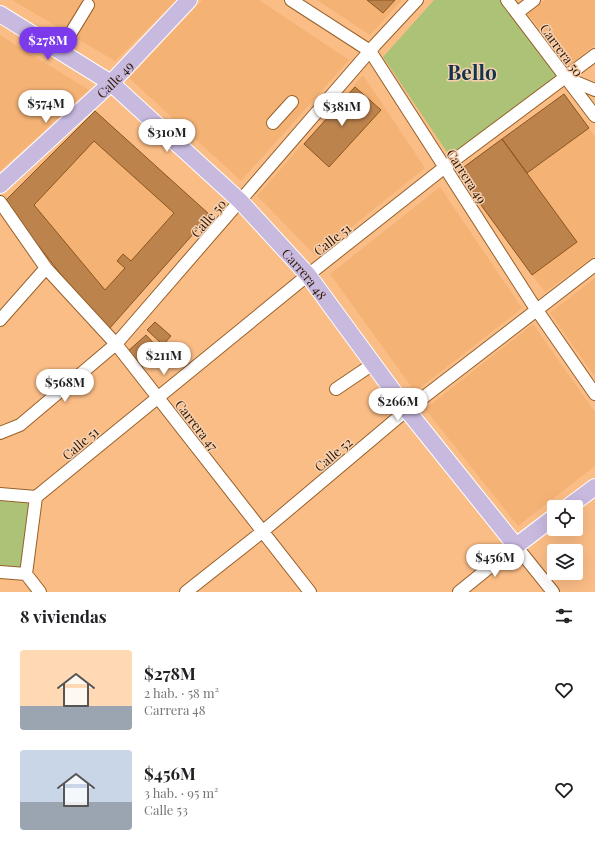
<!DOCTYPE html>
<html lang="es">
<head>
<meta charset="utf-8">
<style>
  :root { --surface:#fff; --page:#f2f2f2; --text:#202124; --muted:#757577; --accent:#7c3aed }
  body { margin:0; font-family:"Playfair Display",serif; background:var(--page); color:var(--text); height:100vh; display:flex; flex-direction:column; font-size:15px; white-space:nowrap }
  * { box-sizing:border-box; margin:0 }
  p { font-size:13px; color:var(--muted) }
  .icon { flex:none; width:22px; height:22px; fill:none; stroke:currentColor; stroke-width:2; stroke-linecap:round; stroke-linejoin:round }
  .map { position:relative; height:592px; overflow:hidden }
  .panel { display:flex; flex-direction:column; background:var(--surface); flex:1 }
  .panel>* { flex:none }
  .buttons { position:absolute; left:547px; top:500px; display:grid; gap:8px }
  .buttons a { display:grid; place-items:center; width:36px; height:36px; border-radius:4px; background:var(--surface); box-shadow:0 4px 16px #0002; font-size:20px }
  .price { position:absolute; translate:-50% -34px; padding:0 9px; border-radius:14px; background:#fff; color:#222; font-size:13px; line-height:26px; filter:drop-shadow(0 1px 2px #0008) }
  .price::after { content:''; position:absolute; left:50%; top:24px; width:12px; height:9px; margin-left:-6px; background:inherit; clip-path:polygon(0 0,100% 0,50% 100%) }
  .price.active { background:var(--accent); color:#fff }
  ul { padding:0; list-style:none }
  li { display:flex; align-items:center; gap:12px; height:100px; padding:0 20px }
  li span { display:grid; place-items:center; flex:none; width:112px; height:80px; border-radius:4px; color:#555 }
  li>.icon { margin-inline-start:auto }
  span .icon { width:48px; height:48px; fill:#fffc; stroke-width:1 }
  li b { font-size:17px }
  h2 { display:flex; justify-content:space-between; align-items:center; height:48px; padding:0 20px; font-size:17px }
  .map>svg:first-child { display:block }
  .built { fill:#f5b275 }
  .green { fill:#acc377 }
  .building { fill:#bd834d; stroke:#8b551c; fill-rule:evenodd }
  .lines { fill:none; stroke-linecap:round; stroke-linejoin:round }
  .minor-casing { stroke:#986029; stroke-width:14 }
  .major-casing { stroke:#fff; stroke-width:18 }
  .minor { stroke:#fff; stroke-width:12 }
  .major { stroke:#c8b9df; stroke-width:16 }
  .labels { text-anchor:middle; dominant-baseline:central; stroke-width:3; stroke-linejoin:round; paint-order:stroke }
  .street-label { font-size:13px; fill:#2f1802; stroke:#f6d0b0 }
  .town-label { font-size:21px; font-weight:bold; fill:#10344c; stroke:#f6d0b0 }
</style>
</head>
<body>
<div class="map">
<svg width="595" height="592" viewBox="0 0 595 592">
  <rect width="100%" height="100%" fill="#fbbd86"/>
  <!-- built -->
  <path class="built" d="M12 0H177L115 61Z
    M202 0H259L349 60 241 181 129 78Z
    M317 0H402L370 35Z
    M545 0H595V45L568 66 527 13Z
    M0 35 89 90 0 171Z
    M363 75 425 168 316 256 257 196Z
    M95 111 210 215 109 329 85 305 4 202Z
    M589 128 595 137V256L545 292 532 275 527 173Z
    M440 187 522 308 415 392 330 274Z
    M595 278V377L550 313Z
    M533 324 595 412V466L518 526 425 409Z"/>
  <!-- green -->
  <path class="green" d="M434 0H507L565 77 453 161 383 57Z
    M0 499 30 502 22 569 0 567Z"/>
  <!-- building -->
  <path class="building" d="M367 0H395L383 13Z
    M355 87 381 110 329 167 304 144Z
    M564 94 589 128 527 173 502 139Z
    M95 111 210 215 109 329 85 305 4 202ZM94 141 174 213 131 261 123 254 117 261 125 268 105 290 34 205Z
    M502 139 577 242 532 275 457 172Z
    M155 322 171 336 163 345 147 330Z
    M146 335 160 350 141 368 127 352Z"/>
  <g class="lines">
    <!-- minor casing -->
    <g class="minor-casing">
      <path id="minor" d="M291 0 370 51 534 306 595 394
        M507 0 595 116
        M517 13 534 0
        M60 51 88 5
        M566 78 595 90
        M273 123 292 102
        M0 202 46 268 116 344 310 592
        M0 320 46 268
        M336 389 373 364
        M0 433 20 425 116 344 375 45 417 0
        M0 494 36 497
        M0 572 26 574 36 497 308 275 445 167 595 55
        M26 574 40 592
        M186 592 262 532 407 410 595 265
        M459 592 516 546 553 592"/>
    </g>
    <!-- major casing -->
    <g class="major-casing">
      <g id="major">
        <path id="s1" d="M0 14 111 83 241 202 308 275 407 410 516 546 554 517"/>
        <path id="s2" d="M0 185 111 83 189 0"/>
        <path d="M568 507 595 487"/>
      </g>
    </g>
    <!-- minor -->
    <use href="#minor" class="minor"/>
    <!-- major -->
    <use href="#major" class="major"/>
  </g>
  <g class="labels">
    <!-- street labels -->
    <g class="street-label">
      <text transform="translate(562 50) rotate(53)">Carrera 50</text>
      <text stroke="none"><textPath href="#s2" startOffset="156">Calle 49</textPath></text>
      <text transform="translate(467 176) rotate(57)">Carrera 49</text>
      <text transform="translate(208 218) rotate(-49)">Calle 50</text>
      <text transform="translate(332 239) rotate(-38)">Calle 51</text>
      <text stroke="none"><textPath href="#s1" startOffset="403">Carrera 48</textPath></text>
      <text transform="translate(197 425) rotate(52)">Carrera 47</text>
      <text transform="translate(80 443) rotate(-40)">Calle 51</text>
      <text transform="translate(333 454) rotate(-40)">Calle 52</text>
    </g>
    <!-- town labels -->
    <g class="town-label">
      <text x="472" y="71">Bello</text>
    </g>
  </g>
</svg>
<div class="buttons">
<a><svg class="icon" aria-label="locate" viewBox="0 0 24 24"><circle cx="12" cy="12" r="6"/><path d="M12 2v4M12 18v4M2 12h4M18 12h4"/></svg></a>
<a><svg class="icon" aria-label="layers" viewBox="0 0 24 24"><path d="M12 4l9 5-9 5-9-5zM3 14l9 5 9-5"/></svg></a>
</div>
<b class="price active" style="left:48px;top:61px">$278M</b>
<b class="price" style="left:46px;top:124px">$574M</b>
<b class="price" style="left:342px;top:127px">$381M</b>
<b class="price" style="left:167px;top:153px">$310M</b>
<b class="price" style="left:164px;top:376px">$211M</b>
<b class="price" style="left:65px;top:403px">$568M</b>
<b class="price" style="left:398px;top:422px">$266M</b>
<b class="price" style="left:495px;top:578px">$456M</b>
</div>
<section class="panel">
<h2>8 viviendas<svg class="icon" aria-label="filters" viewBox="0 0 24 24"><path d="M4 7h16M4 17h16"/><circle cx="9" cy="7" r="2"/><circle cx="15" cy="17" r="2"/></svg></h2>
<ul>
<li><span style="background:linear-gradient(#ffd9b3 70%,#9aa5b1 0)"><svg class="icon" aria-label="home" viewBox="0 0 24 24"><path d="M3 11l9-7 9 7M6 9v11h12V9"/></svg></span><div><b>$278M</b><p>2 hab. · 58 m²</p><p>Carrera 48</p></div><svg class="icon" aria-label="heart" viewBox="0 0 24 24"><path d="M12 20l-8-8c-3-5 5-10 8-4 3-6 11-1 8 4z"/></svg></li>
<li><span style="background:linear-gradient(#c9d6e8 65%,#9aa5b1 0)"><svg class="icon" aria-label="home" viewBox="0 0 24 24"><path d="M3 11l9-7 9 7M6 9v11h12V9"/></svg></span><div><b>$456M</b><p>3 hab. · 95 m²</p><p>Calle 53</p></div><svg class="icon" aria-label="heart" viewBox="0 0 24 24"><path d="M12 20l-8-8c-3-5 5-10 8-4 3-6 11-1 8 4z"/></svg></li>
</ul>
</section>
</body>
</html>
